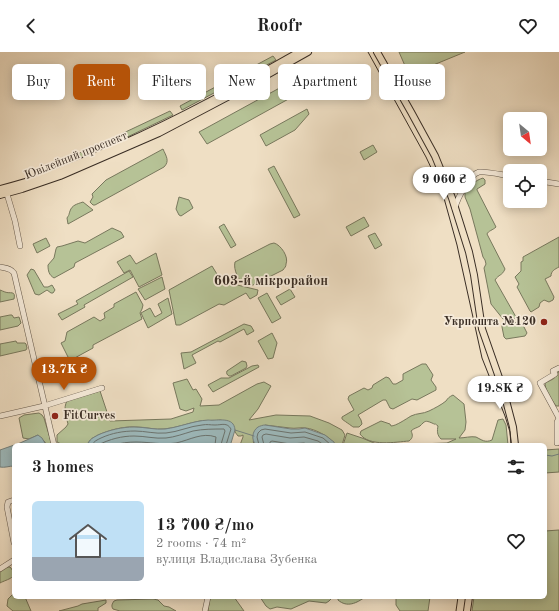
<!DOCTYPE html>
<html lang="en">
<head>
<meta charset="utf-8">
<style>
  :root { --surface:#fff; --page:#f2f2f2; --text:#222; --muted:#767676; --line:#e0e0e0; --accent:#b45309 }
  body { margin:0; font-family:"Old Standard TT",serif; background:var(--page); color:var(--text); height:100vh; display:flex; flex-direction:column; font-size:15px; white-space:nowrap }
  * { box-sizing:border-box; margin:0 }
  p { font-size:13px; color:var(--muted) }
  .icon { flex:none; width:22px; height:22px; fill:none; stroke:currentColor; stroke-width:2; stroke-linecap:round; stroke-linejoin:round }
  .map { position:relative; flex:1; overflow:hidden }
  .panel { position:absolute; left:12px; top:391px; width:535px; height:156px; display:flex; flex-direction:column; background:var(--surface); border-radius:6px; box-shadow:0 2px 10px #0003 }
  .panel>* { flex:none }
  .hud { position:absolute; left:12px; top:12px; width:535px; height:36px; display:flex; gap:8px }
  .needle { width:26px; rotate:151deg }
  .fabs { position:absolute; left:503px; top:60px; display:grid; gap:8px }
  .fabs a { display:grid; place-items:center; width:44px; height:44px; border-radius:6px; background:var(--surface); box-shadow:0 2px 10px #0003; font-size:20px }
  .price { position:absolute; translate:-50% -34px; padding:0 9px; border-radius:14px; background:#fff; color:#222; font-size:13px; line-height:26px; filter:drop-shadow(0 1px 2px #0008) }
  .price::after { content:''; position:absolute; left:50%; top:24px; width:12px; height:9px; margin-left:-6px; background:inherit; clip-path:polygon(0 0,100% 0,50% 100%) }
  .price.current { background:var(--accent); color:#fff }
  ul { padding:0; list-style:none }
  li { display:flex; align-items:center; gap:12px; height:100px; padding:0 20px }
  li+li { border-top:1px solid var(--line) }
  li span { display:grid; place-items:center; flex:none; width:112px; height:80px; border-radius:6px; color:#555 }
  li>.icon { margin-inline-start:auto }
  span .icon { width:48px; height:48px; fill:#fffc; stroke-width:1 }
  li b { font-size:17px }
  h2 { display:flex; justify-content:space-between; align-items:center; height:48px; padding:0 20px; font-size:17px }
  .chip { padding:0 14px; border-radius:6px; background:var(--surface); box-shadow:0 2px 10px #0003; font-size:14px; line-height:36px }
  .chip.current { background:var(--accent); color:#fff }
  header { display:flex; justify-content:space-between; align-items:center; height:52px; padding:0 20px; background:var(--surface); font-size:18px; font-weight:600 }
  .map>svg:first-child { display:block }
  .green { fill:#b6c296; stroke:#78785d }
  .water { fill:#9dbabd; stroke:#758280 }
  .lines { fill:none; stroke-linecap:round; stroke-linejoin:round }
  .shore { stroke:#6b7470; stroke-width:1 }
  .stream { stroke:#758280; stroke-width:1 }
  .minor-casing { stroke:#665a4c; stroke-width:6 }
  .major-casing { stroke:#392d24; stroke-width:8 }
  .minor { stroke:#f5ead9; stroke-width:5 }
  .major { stroke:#efdfc4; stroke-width:6 }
  .tram { stroke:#392d24; stroke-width:1 }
  .poi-dot { fill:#8f2418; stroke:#f5ead9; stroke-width:1.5 }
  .labels { text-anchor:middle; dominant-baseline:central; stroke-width:3.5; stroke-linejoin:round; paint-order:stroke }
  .street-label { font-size:12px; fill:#392d24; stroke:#f5ead9 }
  .poi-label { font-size:12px; font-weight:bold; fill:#392d24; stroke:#f5ead9; text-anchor:end }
  .quarter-label { font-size:14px; font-weight:bold; fill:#392d24; stroke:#f5ead9 }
</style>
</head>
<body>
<header><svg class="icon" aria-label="back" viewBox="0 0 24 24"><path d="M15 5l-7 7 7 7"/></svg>Roofr<svg class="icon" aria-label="heart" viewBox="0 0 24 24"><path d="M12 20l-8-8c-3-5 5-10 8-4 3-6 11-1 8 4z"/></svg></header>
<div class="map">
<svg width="559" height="559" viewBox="0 0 559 559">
  <rect width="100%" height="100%" fill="#efdfc4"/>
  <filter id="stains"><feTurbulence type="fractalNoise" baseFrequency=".005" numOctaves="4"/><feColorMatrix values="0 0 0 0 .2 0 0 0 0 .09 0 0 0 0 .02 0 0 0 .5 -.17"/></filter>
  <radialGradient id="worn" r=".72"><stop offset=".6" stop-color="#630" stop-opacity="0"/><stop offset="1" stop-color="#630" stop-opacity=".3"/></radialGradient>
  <!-- green -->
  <path class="green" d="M399 0H465L409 23Z
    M273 4 276 8 182 58 180 54Z
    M296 27 303 39 207 92 199 80Z
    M307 57 309 62 295 78 266 94 260 83Z
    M170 59 173 63 119 89 54 117 53 113 117 84Z
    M373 93 377 100 364 108 360 100Z
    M163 97C166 104 170 109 164 115L95 153H93L90 150 93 145 92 142 106 128Z
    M274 114 300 163 294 166 268 117Z
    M483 126 485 128V132L477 137V138L496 175C493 178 488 179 487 182L505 217C502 224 499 222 495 228L516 265 514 267 507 270 503 267 491 252 484 216 486 212 485 208 483 205 470 157 465 145V140C469 134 476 128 483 126Z
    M179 145 189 148 193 156 181 164 179 163 176 157Z
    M83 150 93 158 68 172 67 166C70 161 68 165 70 159 72 153 77 152 83 150Z
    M364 165 369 174 351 184 346 175Z
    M224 172 236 193 231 196 219 175Z
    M112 176 121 180 124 185 75 211 74 215 54 226C49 223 48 219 48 213L54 206 56 197 57 195 62 194 78 189 85 191Z
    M375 181 382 193 375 197 368 184Z
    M559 185V215C555 217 551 219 551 224L545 227 554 245 553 248 549 250 544 248 540 251 539 255 531 260 530 259 517 235 519 232 515 225 521 219V210L523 209V205Z
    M46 186 50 194 37 201 33 192Z
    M274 191C281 193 289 205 286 212 286 215 285 215 283 218L253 233 245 234C239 229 233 218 235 210L270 192Z
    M156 201 162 223 139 235 130 218 124 221 117 210 130 203 136 212Z
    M212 214 223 232 229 231 258 238 257 243 250 247 246 241 224 253 219 252 180 273H176L169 238Z
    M31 217 34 218 44 235H48L52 233 55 238 53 241H51L47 238 39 243 35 242 27 223Z
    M129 219 133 225 84 253 85 255 62 268 58 262 78 252 76 249Z
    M162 225 165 237 145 248 138 237Z
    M290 237 295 245 281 253 276 245Z
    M0 238C0 238 5 240 5 240 10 242 16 238 14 247L0 250Z
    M136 240 143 253 142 257 140 261 142 267 93 293V296L71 308 69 307 61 291 65 289 67 280 94 265 100 269 105 266 104 261 114 255V252Z
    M267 241 281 266 272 271 258 246Z
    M168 246 172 262 148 276 141 261 150 256 155 265 162 261 158 252Z
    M10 263H12L14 266 19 265 21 271 18 274 0 278V265Z
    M518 270 524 275 527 281 525 284 506 287 504 285 502 275V273Z
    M244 272 251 274 254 279 247 283 244 277 220 290 218 289 192 303 196 311 184 317 181 301 191 300Z
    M272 281 277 291 273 306 268 307 258 289Z
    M16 289 17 291H25L26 292 27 296 26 298 0 304V292Z
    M242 309 246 310 247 314 246 316 231 324H229C227 323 226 321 227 319Z
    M422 312H426L433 323 431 328 436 335V338L417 348 412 347 393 357 390 356 386 348H383L358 363 361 368 362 372 359 375C357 375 355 375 353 375 352 374 343 368 342 367V365L354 358 348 347 349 344 364 336 368 338 372 336 373 333 386 325 389 326 393 332H396L403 328V322Z
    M258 313 259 315 213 340 208 333 221 326H229L252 314Z
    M559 318V354H556C552 348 545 339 545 331 553 327 556 327 559 318Z
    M187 327 193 338 196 337 202 347 200 354 219 353 257 332 264 330 271 334 258 357 249 368 276 363 310 364 329 371 342 378 345 383 342 393H335C331 385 315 377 306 376 301 375 295 377 290 376 282 375 273 374 265 373L253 390 256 393H240L243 385V383L241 384H238L235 380V378L221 368C214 369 207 368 200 369 188 371 177 376 164 377 155 378 146 375 137 375 124 374 110 378 98 383 93 386 89 387 88 393 78 393 65 395 57 390V383L66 375 68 372C66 364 63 356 67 349L100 339 110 369 171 367 193 360 194 356 186 359 180 357 173 331Z
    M453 343 464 352 466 370 465 378 459 386C464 386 471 384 476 385 482 388 485 391 492 388L498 368 503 367 506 373 508 393H388L447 391 456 387H441C437 383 437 379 438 374 433 370 438 374 432 371 425 368 425 369 420 374 417 376 414 376 411 379 413 383 413 386 409 389 396 390 369 395 360 382L361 379 381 369 390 372 391 374C396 374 406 367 411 364 417 361 423 362 429 359 435 356 441 353 446 349 448 346 449 345 453 343Z
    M39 361 42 363 44 366 52 393H46L45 390 38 383 29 387 23 386 19 366 24 363Z
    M347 381 362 386 379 393H343Z
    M559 397V420L545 421V398Z
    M559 478V559H472L474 545H545V479Z
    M7 515H10C20 526 7 527 0 531V519Z
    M14 541V545H25L31 559H13C11 557 9 556 7 554L8 547Z
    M210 545H234L244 559H208Z
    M260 545H333L329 549 326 551 309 549 291 557 277 555 270 557 266 554Z
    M338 545H365C357 551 347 556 338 548Z
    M396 545H430L428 559H400L396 553Z
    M153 547 158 548 164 554 169 555 176 559H120L113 557C111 554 112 552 114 549L117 548Z
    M106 548V551L98 556V559H59L78 554 82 552Z"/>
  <!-- water -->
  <path class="water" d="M208 368C218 369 234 364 235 378L231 391 229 393H88C89 387 93 386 98 383 109 378 122 375 134 375 145 375 155 378 165 377 180 375 193 369 208 368Z
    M265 373 291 377H299L305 376 325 383 334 390 335 393H256C251 388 252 379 258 375 260 374 263 373 265 373Z
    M38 383 42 386 46 393H14V414C9 414 5 416 0 415V398L20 391Z"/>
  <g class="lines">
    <!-- shore -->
    <path class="shore" d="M92 393C94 389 97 388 101 386 112 381 123 379 135 379 145 379 155 382 166 381 178 380 190 374 202 373 207 372 210 373 215 373 222 373 227 370 231 377L226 393
      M98 393C110 387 122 384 134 384 145 384 155 387 166 386 175 385 183 382 193 379 203 377 213 377 224 377L225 379 222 389 221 393
      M114 393C121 391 128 390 136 390 150 390 161 393 176 391 190 388 202 380 216 385L215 393
      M259 393 257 385 258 381 261 378 265 377 291 381 305 380 323 386 331 393
      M264 393 262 385 263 383 266 382 290 386 304 385 318 389 324 393
      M270 393V390L272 389 290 392 304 391 309 393"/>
    <!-- stream -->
    <path class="stream" d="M235 378 254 384
      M85 393 88 391
      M545 403 552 404 559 402"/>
    <!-- minor casing -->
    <g class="minor-casing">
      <path id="minor" d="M540 129 559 132
        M447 133C452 138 458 139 464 136
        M7 142 15 169 20 194
        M455 156C457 147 470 122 479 120 485 119 503 123 510 124
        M0 215C5 216 11 216 14 221L54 393
        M559 316 553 319 555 322 540 331 559 366
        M0 364 44 354 102 336
        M557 391V370L559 366
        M14 448 8 450 7 455 14 491
        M0 517 14 508
        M205 559 208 545"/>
    </g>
    <!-- major casing -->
    <g class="major-casing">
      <path id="major" d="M377 0 411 60 435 104 452 146 469 200 474 223 482 277 503 337 513 375 515 393
        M0 137C42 127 81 111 120 93 182 66 241 33 299 0
        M0 143 22 137 60 124 159 81 233 42 308 0
        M467 559 469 545"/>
    </g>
    <!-- minor -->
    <use href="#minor" class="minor"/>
    <!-- major -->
    <use href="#major" class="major"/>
    <!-- tram -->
    <path class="tram" d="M368 0 426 105 442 139 457 193 482 306 505 364 510 380 511 393
      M456 559 458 545"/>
  </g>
  <!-- markers -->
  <g class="poi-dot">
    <circle cx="544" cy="270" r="4"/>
    <circle cx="55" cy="364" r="4"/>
  </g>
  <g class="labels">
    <!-- street labels -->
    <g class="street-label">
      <text transform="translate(76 104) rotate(-22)">Ювілейний проспект</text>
    </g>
    <!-- poi labels -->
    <g class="poi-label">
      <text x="536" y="270">Укрпошта №120</text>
      <text x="63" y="364" text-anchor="start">FitCurves</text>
    </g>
    <!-- quarter labels -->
    <g class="quarter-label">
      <text x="271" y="229">603-й мікрорайон</text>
    </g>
  </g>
  <rect width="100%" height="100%" filter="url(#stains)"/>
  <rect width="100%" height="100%" fill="url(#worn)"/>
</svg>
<div class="fabs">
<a><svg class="needle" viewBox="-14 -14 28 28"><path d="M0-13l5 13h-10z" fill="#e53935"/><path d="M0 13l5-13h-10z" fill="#767676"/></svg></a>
<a><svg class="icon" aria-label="locate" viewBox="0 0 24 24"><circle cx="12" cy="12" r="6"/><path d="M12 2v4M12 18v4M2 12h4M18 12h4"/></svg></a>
</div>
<b class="price" style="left:444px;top:149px">9 060 ₴</b>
<b class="price current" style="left:64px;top:339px">13.7K ₴</b>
<b class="price" style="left:500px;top:358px">19.8K ₴</b>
<div class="hud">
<a class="chip">Buy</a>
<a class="chip current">Rent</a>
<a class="chip">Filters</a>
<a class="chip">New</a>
<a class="chip">Apartment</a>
<a class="chip">House</a>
</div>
<section class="panel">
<h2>3 homes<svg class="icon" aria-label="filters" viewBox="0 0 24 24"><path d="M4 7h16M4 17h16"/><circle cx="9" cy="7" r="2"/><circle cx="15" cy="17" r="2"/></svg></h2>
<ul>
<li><span style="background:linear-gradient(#bfe0f5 70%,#9aa5b1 0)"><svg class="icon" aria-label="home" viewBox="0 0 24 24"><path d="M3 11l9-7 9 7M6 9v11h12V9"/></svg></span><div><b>13 700 ₴/mo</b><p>2 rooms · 74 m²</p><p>вулиця Владислава Зубенка</p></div><svg class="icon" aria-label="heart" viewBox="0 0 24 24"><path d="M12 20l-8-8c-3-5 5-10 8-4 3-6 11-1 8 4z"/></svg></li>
</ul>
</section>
</div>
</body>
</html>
